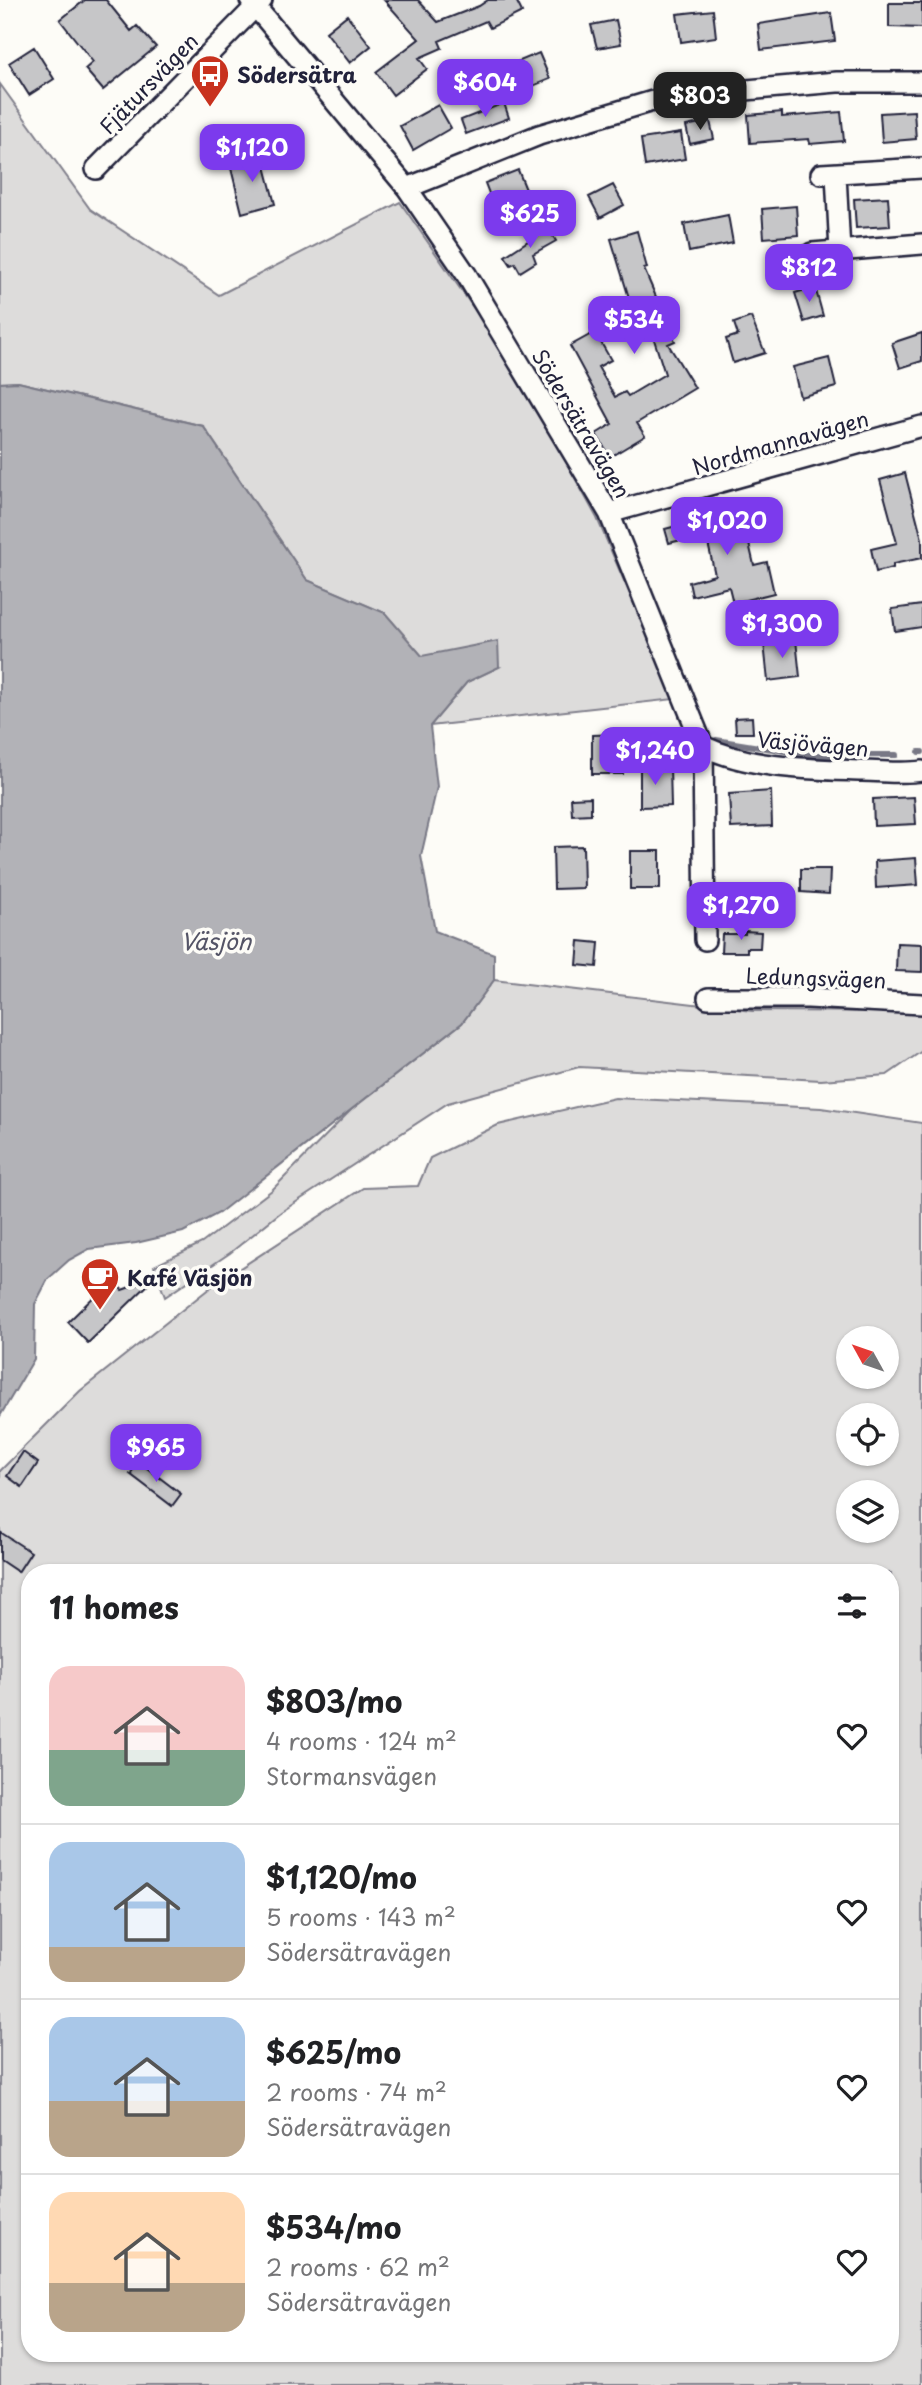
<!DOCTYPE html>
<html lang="en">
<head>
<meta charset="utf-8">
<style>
  :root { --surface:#fff; --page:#f6f6f6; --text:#202124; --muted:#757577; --line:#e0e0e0; --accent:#7c3aed }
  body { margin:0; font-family:"Playpen Sans",sans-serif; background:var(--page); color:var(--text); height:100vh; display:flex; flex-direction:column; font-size:26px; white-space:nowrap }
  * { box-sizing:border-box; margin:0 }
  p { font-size:23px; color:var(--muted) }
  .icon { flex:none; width:38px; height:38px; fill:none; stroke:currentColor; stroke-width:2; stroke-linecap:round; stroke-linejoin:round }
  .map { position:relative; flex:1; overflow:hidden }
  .side { position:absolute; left:21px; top:1564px; width:878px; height:798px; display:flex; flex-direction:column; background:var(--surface); border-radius:28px; box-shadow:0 2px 5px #0004 }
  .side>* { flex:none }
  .needle { width:46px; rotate:310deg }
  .controls { position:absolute; left:836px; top:1326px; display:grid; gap:14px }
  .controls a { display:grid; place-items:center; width:63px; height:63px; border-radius:50%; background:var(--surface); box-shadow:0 2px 5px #0004; font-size:35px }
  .price { position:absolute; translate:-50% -60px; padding:0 16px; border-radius:14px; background:var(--accent); color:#fff; font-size:23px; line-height:46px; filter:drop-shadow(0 2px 4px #0008) }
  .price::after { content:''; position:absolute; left:50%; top:42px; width:21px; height:16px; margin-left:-10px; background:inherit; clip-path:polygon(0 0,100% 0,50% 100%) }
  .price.selected { background:#222; color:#fff }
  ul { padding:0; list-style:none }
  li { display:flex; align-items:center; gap:21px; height:175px; padding:0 28px }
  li+li { border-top:2px solid var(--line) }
  li span { display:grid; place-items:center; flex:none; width:196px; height:140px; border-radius:21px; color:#555 }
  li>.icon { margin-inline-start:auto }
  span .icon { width:84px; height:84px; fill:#fffc; stroke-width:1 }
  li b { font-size:30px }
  h2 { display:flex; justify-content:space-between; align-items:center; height:84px; padding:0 28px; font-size:30px }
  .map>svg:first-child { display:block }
  .green { fill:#dddcdb; stroke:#807f8b; stroke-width:2; fill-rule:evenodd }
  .water { fill:#b2b2b7; stroke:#787885; stroke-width:2 }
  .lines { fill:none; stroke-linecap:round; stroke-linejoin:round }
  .stream { stroke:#787885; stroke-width:6 }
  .building { fill:#c6c6c8; stroke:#22223b; stroke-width:2 }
  .street-casing { stroke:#22223b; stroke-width:24 }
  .street { stroke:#fdfcf7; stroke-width:19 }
  .labels { text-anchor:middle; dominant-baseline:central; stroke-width:7; stroke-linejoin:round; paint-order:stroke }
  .poi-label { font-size:21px; font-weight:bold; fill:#22223b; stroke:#fdfcf7; text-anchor:start }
  .street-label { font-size:21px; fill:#22223b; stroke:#fdfcf7 }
  .water-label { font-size:23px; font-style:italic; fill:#545466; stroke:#fdfcf7 }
</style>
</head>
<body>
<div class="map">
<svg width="922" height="2385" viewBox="0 0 922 2385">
  <rect width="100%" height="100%" fill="#fdfcf7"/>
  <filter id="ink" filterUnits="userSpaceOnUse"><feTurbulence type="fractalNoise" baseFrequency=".0143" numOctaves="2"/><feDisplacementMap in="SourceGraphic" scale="14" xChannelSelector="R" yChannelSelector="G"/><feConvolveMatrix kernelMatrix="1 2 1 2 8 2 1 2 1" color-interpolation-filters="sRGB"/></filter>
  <g filter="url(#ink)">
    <!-- green -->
    <path class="green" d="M0 84 90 209 219 295 400 202 511 362 597 518 675 699 430 726 467 682 499 667 422 656 385 613 307 580 203 426 18 382 0 383Z
      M494 980 752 1011 922 1012V1051L887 1075 821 1080 579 1067 448 1103 281 1212 230 1253 165 1297 154 1266 202 1243 272 1190 352 1109 462 1023Z
      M615 1098 821 1108 922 1123V2385H0V1471L80 1391 211 1287 363 1188 418 1186 430 1158 498 1125ZM849 1339H887V1377H849ZM849 1416H887V1454H849ZM849 1493H887V1531H849ZM30 1573H891V2354H30Z"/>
    <!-- water -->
    <path class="water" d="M18 382 203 426 307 580 385 613 422 656 498 641 499 667 467 682 430 726 437 787 421 856 435 931 494 954V980L462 1023 219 1213 183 1232 136 1243 89 1249 69 1260 48 1279 35 1304 34 1359 0 1416V383Z"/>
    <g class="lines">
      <!-- stream -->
      <path class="stream" d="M716 740 810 755H896
        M919 752H922"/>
    </g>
    <!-- building -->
    <path class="building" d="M85 0H106L131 31 137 26 156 47 103 90 85 69 93 62 60 20Z
      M384 0H418L438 22 479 6 488 0H516L522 12 490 28 486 21 439 41 442 48 419 58 427 69 393 95 376 72 419 39Z
      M889 3H922V28L889 27Z
      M713 10 716 37 681 42 677 14Z
      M831 13 835 41 761 50 758 24Z
      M347 15 371 46 350 63 326 32Z
      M616 20 621 44 597 48 591 25Z
      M34 47 54 79 29 95 9 63Z
      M539 53 550 79 515 93 505 67Z
      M504 103 509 118 466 134 461 120Z
      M438 105 451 128 413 150 400 126Z
      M914 111 916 139 882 142 880 113Z
      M782 112V117L841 112 844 141 810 144 809 139 750 143 748 115Z
      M710 121 714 139 690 144 686 126Z
      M681 133 685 159 645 166 641 139Z
      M262 155 275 204 242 213 230 164Z
      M518 170 529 197 495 209 485 183Z
      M613 185 624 205 600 218 589 197Z
      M888 197 890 226 856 228 854 199Z
      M796 206 798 235 764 238 762 209Z
      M728 215 733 243 689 252 684 224Z
      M548 228 556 241 533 254 536 262 520 272 515 263 511 265 505 256Z
      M637 231 647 268 644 269 675 341 668 344 695 388 637 423 645 436 610 457 596 434 612 424 570 346 595 332 611 360 598 367 615 397 625 392 628 396 665 374 651 330 642 333 633 311 611 239Z
      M815 287 823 316 804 322 795 293Z
      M751 317 765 353 733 363 726 339 738 335 734 323Z
      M922 333V361L900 368 892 343Z
      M829 358 836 387 800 397 793 367Z
      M905 473 922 539V558L893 564V568L876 572 871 549 897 543 880 480Z
      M741 509 754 565 767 562 774 593 733 603 729 587 692 596 689 582 715 575 706 534 669 543 665 529Z
      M922 605V627L895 631 892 609Z
      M796 640 800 677 768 681 764 643Z
      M752 717 753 733H736L735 718Z
      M623 734V774H592V735Z
      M670 766 671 806 640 807V767Z
      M771 791 772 826 731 828 729 794Z
      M591 797V814L572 815 571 798Z
      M914 797 916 824 874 826 873 799Z
      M583 846 584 888 554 889 553 847Z
      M630 851H660V889H630Z
      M916 858 918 885 876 888 875 861Z
      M801 869H830L829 894 801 892Z
      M745 931 761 932 760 948H747V952H721L722 934H745Z
      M579 941 599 943 597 967 577 965Z
      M897 943 922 944V972L896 971Z
      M155 1278 88 1343 68 1322 112 1279 122 1290Z
      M23 1452 38 1463 22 1487 7 1476Z
      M139 1462 181 1494 172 1506 130 1474Z
      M0 1532 31 1552 18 1572 0 1560Z"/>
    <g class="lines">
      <!-- street casing -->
      <g class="street-casing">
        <path id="street" d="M250 0 407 188 466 274 609 513 703 746 705 940
          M96 169 262 0
          M821 174 922 168
          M836 174 840 252
          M407 188 539 135 666 97 837 82H922
          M812 253 922 244
          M609 513 922 426
          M703 746C751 769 810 769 862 771 882 771 903 774 922 771
          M708 998H808L922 1004"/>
      </g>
      <!-- street -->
      <use href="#street" class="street"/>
    </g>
  </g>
  <!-- icons -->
  <defs>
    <g id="bus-pin" transform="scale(2.0125)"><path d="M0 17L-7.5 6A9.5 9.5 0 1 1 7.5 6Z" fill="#c8321e" stroke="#fdfcf7"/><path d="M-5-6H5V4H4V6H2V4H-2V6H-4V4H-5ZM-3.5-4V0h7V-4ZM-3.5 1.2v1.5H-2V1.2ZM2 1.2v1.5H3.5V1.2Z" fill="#fff"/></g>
    <g id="cafe-pin" transform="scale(2.0125)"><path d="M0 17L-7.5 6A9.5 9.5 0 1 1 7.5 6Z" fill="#c8321e" stroke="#fdfcf7"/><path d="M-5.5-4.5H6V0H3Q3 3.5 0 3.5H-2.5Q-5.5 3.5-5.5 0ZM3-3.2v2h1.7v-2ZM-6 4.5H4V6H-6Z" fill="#fff"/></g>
  </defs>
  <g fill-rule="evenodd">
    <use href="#bus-pin" x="210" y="74"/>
    <use href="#cafe-pin" x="100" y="1277"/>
  </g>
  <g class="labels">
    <!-- poi labels -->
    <g class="poi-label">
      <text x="237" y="74">Södersätra</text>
      <text x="127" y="1277">Kafé Väsjön</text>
    </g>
    <!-- street labels -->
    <g class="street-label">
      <text transform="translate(148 83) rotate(-46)">Fjätursvägen</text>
      <text transform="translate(582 423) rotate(59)">Södersätravägen</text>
      <text transform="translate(780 442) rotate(-16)">Nordmannavägen</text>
      <text transform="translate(813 743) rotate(5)">Väsjövägen</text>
      <text transform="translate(816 977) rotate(2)">Ledungsvägen</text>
    </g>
    <!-- water labels -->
    <g class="water-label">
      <text x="216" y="940">Väsjön</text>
    </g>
  </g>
</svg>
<div class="controls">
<a><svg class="needle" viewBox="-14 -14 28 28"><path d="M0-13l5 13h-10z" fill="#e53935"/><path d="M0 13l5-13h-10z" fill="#757577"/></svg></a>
<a><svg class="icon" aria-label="locate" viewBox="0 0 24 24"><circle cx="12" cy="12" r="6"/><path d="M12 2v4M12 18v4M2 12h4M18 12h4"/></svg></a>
<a><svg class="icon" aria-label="layers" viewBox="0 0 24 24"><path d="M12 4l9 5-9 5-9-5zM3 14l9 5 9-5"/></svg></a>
</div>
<b class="price" style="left:485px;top:119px">$604</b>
<b class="price selected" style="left:700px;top:132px">$803</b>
<b class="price" style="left:252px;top:184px">$1,120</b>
<b class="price" style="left:530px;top:250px">$625</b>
<b class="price" style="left:809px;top:304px">$812</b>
<b class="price" style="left:634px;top:356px">$534</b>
<b class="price" style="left:727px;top:557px">$1,020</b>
<b class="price" style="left:782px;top:660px">$1,300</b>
<b class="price" style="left:655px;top:787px">$1,240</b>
<b class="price" style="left:741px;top:942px">$1,270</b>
<b class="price" style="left:156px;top:1484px">$965</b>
<section class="side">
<h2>11 homes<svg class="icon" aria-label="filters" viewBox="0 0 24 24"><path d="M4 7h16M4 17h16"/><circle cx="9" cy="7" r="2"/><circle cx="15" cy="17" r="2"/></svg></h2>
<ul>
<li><span style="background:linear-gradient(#f6c9c9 60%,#7fa58c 0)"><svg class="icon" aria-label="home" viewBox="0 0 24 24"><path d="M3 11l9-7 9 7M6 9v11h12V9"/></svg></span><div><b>$803/mo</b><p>4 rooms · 124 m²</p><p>Stormansvägen</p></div><svg class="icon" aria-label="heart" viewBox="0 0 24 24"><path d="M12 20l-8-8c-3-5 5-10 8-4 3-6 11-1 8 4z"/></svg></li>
<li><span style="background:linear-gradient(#a9c7e8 75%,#b9a48a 0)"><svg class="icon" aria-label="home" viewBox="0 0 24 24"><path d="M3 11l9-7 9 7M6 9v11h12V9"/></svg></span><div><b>$1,120/mo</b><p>5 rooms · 143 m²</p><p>Södersätravägen</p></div><svg class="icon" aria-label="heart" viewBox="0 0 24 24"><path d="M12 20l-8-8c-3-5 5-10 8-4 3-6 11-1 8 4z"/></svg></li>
<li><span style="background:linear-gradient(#a9c7e8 60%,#b9a48a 0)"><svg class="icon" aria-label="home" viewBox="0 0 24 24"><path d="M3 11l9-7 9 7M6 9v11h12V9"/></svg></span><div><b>$625/mo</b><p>2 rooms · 74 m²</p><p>Södersätravägen</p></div><svg class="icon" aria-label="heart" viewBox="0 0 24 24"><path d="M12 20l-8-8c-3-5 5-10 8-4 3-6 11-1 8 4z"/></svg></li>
<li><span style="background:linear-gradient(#ffd9b3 65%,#b9a48a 0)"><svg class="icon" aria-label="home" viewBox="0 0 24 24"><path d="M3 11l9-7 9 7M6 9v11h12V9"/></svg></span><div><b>$534/mo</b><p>2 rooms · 62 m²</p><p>Södersätravägen</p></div><svg class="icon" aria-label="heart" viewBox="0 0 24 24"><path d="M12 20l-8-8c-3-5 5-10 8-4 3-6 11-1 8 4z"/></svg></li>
</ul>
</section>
</div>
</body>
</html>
